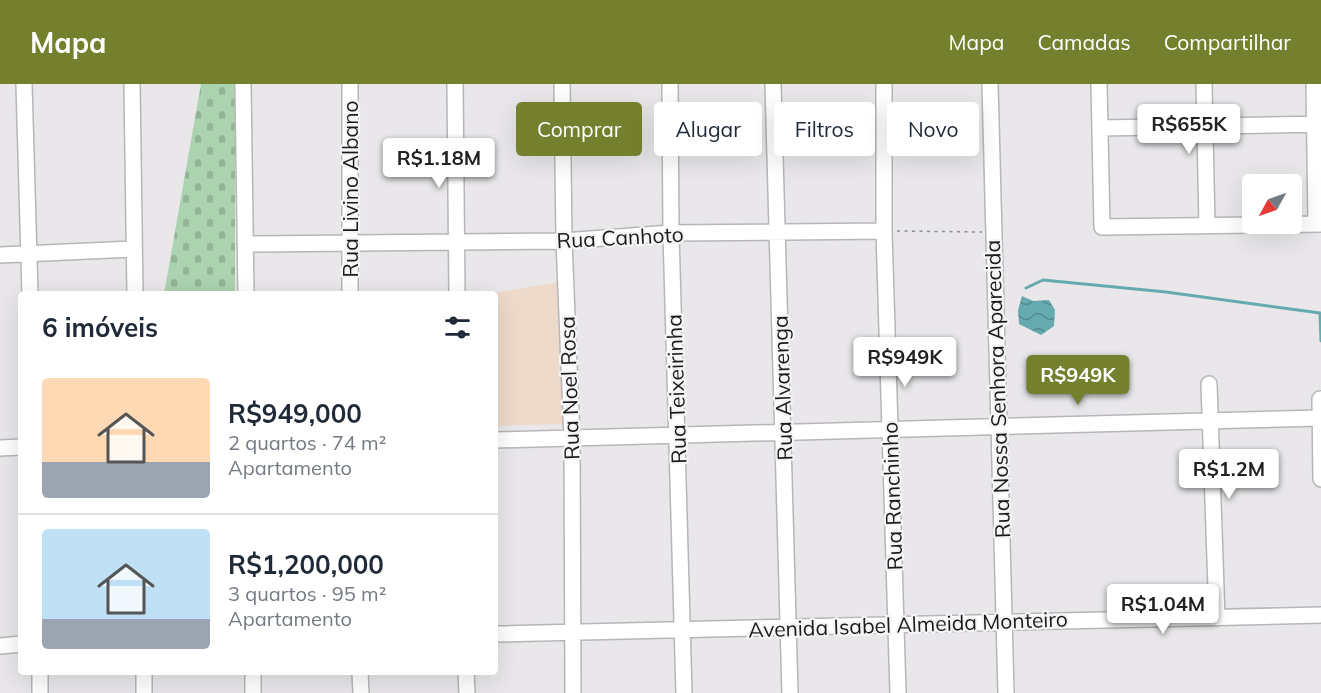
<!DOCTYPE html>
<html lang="pt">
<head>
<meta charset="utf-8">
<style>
  :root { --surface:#fff; --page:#f6f6f7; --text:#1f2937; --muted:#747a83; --line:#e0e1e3; --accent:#74802d }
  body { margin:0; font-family:Mulish,sans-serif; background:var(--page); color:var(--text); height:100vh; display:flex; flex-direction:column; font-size:22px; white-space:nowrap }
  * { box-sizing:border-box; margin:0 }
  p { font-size:20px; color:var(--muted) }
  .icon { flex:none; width:33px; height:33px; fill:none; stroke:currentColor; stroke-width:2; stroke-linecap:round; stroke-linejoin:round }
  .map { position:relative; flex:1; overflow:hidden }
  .panel { position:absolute; left:18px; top:207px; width:480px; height:384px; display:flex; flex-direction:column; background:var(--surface); border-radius:6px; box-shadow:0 6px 24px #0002 }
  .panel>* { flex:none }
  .top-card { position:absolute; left:516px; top:18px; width:570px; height:54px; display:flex; gap:12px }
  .needle { width:39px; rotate:230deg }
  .fabs { position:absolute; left:1242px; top:90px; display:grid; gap:12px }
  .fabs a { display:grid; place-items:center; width:60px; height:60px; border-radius:6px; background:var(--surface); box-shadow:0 6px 24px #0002; font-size:30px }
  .price { position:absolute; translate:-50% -51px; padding:0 14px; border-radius:6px; background:#fff; color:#222; font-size:20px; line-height:39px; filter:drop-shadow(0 2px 3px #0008) }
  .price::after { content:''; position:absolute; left:50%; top:36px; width:18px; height:14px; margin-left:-9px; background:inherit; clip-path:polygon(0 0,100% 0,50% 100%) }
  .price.on { background:var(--accent); color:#fff }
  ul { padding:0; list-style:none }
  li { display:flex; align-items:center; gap:18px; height:150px; padding:0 24px }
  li+li { border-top:2px solid var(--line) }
  li span { display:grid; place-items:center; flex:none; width:168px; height:120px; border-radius:6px; color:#555 }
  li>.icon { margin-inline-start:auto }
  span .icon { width:72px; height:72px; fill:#fffc; stroke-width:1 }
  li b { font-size:26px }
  h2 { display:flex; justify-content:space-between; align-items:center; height:72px; padding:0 24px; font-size:26px }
  .pill { padding:0 21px; border-radius:6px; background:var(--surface); box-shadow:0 6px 24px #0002; font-size:21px; line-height:54px }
  .pill.on { background:var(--accent); color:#fff }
  header { display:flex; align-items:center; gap:36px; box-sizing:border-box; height:84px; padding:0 30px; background:var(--accent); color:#fff }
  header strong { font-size:28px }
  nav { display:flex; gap:33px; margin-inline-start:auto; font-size:21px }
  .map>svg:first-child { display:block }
  .education { fill:#eedacb }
  .cemetery { fill:url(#cemetery-stones) }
  .water { fill:url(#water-waves) }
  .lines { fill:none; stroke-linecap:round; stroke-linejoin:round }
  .stream { stroke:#65aaaf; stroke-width:3 }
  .minor-casing { stroke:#b7b5b8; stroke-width:18 }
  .path { stroke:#8e8c8f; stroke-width:1.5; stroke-dasharray:3 4.5; stroke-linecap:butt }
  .minor { stroke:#fff; stroke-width:15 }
  .labels { text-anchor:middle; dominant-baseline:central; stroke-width:4.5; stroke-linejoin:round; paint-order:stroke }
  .street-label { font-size:21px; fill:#1b1a1b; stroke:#f6f4f7 }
</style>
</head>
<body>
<header>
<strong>Mapa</strong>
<nav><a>Mapa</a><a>Camadas</a><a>Compartilhar</a></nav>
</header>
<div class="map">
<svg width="1321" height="609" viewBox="0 0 1321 609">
  <defs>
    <pattern id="cemetery-stones" width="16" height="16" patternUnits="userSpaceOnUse" patternTransform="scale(1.5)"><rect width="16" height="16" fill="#abd3b0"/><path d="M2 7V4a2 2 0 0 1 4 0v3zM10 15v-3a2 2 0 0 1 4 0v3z" fill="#93b597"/></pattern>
    <pattern id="water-waves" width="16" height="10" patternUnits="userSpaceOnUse" patternTransform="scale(1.5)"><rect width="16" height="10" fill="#65aaaf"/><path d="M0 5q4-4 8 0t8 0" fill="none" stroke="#528a8e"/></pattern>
  </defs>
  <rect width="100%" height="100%" fill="#e9e7ea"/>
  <!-- education -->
  <path class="education" d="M559 198 564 340 495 342V210H486Z"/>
  <!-- cemetery -->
  <path class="cemetery" d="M201 0H235V210H164Z"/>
  <!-- water -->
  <path class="water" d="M1022 212 1033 217 1049 216 1055 226 1054 242 1041 251 1019 240 1018 226Z"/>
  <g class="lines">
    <!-- stream -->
    <path class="stream" d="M1026 204 1043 196 1166 208 1320 229 1321 257"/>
    <!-- minor casing -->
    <g class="minor-casing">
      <path id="minor" d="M24 0 30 210
        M132 0 135 210
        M243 0 246 210
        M350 0V210
        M455 0 457 210
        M562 0 564 157 572 355 573 609
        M670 0 671 149 684 609
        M773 0 790 609
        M884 0V147L898 609
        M990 0 1006 609
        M1099 0 1102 143 1321 140
        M1204 0 1207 141
        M1314 0 1316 140
        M1100 44 1321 40
        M246 160 564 157 671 149 884 147
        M0 171 133 165
        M1209 300 1217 534
        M1320 315 1321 395
        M495 356 1320 334
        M0 364 21 363
        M495 550 1321 531
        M0 562 21 560
        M40 588V609
        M144 588V609
        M253 588V609
        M360 588 361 609
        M466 588 467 609"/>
    </g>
    <!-- path -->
    <path class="path" d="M897 147 982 148"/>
    <!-- minor -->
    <use href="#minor" class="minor"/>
  </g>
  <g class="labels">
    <!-- street labels -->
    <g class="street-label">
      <text transform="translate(350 105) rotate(-90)">Rua Livino Albano</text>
      <text transform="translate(620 153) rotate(-3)">Rua Canhoto</text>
      <text transform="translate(569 304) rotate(-92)">Rua Noel Rosa</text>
      <text transform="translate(782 304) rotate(-92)">Rua Alvarenga</text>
      <text transform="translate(676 305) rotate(-92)">Rua Teixeirinha</text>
      <text transform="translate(997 305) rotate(-92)">Rua Nossa Senhora Aparecida</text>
      <text transform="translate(892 412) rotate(-92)">Rua Ranchinho</text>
      <text transform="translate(908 540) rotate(-2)">Avenida Isabel Almeida Monteiro</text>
    </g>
  </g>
</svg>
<div class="fabs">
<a><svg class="needle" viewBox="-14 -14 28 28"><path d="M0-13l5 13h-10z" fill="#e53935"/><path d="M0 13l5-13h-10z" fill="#747a83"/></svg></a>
</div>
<b class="price" style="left:1189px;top:71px">R$655K</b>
<b class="price" style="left:439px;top:105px">R$1.18M</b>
<b class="price" style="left:905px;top:304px">R$949K</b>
<b class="price on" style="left:1078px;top:322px">R$949K</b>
<b class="price" style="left:1229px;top:416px">R$1.2M</b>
<b class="price" style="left:1163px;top:551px">R$1.04M</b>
<div class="top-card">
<a class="pill on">Comprar</a>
<a class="pill">Alugar</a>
<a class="pill">Filtros</a>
<a class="pill">Novo</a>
</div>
<section class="panel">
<h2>6 imóveis<svg class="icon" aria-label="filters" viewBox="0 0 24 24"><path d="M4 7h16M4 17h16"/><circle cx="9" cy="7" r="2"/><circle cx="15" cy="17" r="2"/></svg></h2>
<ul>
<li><span style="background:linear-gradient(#ffd9b3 70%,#9aa5b1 0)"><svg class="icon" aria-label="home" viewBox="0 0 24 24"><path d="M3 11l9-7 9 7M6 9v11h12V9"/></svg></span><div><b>R$949,000</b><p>2 quartos · 74 m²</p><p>Apartamento</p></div></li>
<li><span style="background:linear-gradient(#bfe0f5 75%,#9aa5b1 0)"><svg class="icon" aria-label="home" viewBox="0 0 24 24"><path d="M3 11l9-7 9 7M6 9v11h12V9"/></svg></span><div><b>R$1,200,000</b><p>3 quartos · 95 m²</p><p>Apartamento</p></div></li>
</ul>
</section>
</div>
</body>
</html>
